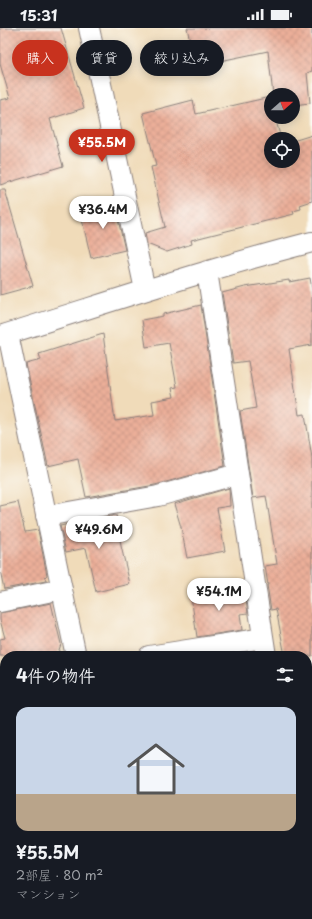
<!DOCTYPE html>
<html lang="ja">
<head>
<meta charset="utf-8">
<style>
  :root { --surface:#171b24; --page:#242831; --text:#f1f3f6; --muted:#9ea1a6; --accent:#c8321e }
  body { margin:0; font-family:"Playpen Sans","Klee One",sans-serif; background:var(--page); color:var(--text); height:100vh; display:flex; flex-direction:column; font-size:15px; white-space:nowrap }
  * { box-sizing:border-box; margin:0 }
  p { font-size:13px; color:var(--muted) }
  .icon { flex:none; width:22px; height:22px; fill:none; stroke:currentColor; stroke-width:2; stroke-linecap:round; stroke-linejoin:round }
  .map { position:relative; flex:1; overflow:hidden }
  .details { position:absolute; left:0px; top:623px; width:312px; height:268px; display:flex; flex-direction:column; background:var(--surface); border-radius:16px 16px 0 0; box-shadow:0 2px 10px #0003 }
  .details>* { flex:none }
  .banner { position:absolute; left:12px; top:12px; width:288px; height:36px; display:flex; gap:8px }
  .needle { width:26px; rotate:69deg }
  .tools { position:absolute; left:264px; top:60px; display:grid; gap:8px }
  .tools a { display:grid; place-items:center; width:36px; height:36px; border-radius:50%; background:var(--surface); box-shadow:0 2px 10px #0003; font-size:20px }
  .price { position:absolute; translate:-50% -34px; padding:0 9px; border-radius:14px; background:#fff; color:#222; font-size:13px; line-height:26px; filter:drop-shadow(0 1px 2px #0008) }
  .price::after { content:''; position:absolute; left:50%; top:24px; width:12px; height:9px; margin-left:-6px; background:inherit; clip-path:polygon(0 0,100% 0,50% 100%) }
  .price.current { background:var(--accent); color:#fff }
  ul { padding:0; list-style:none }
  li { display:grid; align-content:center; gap:8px; height:212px; padding:0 16px }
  li span { display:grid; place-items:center; height:124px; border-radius:12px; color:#555 }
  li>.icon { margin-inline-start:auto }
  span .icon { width:72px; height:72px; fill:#fffc; stroke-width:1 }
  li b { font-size:17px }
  h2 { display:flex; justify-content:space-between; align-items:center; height:48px; padding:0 16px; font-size:17px }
  .pill { padding:0 14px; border-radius:18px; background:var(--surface); box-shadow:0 2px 10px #0003; font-size:14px; line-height:36px }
  .pill.current { background:var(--accent); color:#fff }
  .status { display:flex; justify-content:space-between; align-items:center; height:28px; padding:0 20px; background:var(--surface); direction:ltr }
  .status svg { height:11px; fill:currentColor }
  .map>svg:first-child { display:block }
  .built { fill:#f7cfd1 }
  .park { fill:url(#park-crowns); stroke:#5c7c63 }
  .building { fill:url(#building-cross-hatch) }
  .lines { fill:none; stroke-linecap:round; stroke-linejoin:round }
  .street-casing { stroke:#897e7a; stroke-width:22 }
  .street { stroke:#fff; stroke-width:20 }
</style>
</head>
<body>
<div class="status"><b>15:31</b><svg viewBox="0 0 49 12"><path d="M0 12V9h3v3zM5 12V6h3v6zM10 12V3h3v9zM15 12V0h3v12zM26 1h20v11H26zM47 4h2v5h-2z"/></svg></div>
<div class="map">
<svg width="312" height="891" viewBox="0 0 312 891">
  <defs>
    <pattern id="park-crowns" width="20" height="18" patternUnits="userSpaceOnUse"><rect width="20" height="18" fill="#97d58b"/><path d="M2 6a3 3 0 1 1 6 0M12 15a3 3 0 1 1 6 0" fill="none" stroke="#82b779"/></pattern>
    <pattern id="building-cross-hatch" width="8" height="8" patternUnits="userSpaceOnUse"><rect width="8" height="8" fill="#ebaf99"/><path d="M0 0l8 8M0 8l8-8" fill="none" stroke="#c99685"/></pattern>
  </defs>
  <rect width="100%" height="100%" fill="#fdfcf7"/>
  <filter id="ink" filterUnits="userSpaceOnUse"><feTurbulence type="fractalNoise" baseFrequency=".025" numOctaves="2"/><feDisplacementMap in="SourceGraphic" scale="8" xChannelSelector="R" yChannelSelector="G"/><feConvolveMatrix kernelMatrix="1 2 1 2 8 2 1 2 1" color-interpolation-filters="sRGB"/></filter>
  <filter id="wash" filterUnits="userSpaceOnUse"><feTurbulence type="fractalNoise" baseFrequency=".012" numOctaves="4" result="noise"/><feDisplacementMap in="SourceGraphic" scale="16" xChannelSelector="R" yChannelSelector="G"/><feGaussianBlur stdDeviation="0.9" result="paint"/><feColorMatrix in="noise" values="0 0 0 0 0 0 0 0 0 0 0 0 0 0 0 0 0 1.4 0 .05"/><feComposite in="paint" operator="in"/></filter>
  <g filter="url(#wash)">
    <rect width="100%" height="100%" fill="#f0dbb9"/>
    <!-- built -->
    <path class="built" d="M38 886H108L109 891H29V888Z"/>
    <!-- park -->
    <path class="park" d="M307 683H312V722L307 723Z"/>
    <g id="blocks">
      <!-- building -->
      <path class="building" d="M0 0H61L84 80 50 91 63 138 0 157V72L10 70 0 36Z
        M187 0H312V43L307 45 310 75 293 77V67H273L268 23 196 38Z
        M270 69 271 89H275L281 111H271V133H293V113L312 107V173L300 177 301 181 293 183 294 186 191 212 192 216 167 224 147 216 145 205 165 199 151 139 156 138 143 85 193 72 196 86Z
        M0 162H5L33 258 0 267Z
        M114 174 125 222 91 230 80 183Z
        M310 250 312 261V317L289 321 299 387 305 386 312 430V628H285L276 581 271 582 267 557H268L265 538 277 536 266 468 253 470 240 383 256 380 248 333 233 335 222 265 245 259 289 252V254Z
        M201 277 225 438 155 457 86 469 78 431 48 438 26 336 41 332 39 326 103 306 115 393 154 387 152 373 174 369 172 360 177 359 169 315 146 319 142 292 163 288V286Z
        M229 460 230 478 217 480 225 523 187 530 181 499 174 476Z
        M18 474 25 504 38 502 47 547 45 549 46 553 4 561 0 542V478Z
        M116 487 121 518 130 556 96 564 86 520 66 524 60 498Z
        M244 560 248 585 240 586 242 602 197 609 191 568Z
        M51 575 61 616 57 628H0V611L5 610 0 592V585Z"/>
    </g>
  </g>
  <g filter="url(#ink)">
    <use href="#blocks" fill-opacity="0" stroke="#897e7a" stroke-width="1"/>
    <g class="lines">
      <!-- street casing -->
      <g class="street-casing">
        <path id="street" d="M89 0 145 262
          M207 243 266 628
          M8 306 76 628
          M0 308C104 276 207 241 312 214
          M46 488 158 468 238 446
          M0 574 62 561
          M149 628 263 610
          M0 656 5 655
          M307 825 312 824
          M0 876 5 875
          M306 886 307 891"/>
      </g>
      <!-- street -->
      <use href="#street" class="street"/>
    </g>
  </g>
</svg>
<div class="tools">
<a><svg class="needle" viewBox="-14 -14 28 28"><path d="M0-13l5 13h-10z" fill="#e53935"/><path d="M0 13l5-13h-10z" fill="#9ea1a6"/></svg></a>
<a><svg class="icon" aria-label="locate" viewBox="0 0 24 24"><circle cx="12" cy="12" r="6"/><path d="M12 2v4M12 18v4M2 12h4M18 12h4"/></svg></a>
</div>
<b class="price current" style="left:102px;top:135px">¥55.5M</b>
<b class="price" style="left:103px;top:202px">¥36.4M</b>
<b class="price" style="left:99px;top:522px">¥49.6M</b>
<b class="price" style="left:219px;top:584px">¥54.1M</b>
<div class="banner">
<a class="pill current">購入</a>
<a class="pill">賃貸</a>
<a class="pill">絞り込み</a>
</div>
<section class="details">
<h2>4件の物件<svg class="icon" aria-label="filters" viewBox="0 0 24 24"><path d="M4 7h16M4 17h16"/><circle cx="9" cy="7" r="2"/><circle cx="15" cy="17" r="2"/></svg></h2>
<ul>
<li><span style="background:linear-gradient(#c9d6e8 70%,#b9a48a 0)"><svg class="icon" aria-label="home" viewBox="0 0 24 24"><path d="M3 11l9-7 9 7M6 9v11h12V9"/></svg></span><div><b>¥55.5M</b><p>2部屋 · 80 m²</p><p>マンション</p></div></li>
</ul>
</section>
</div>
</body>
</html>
